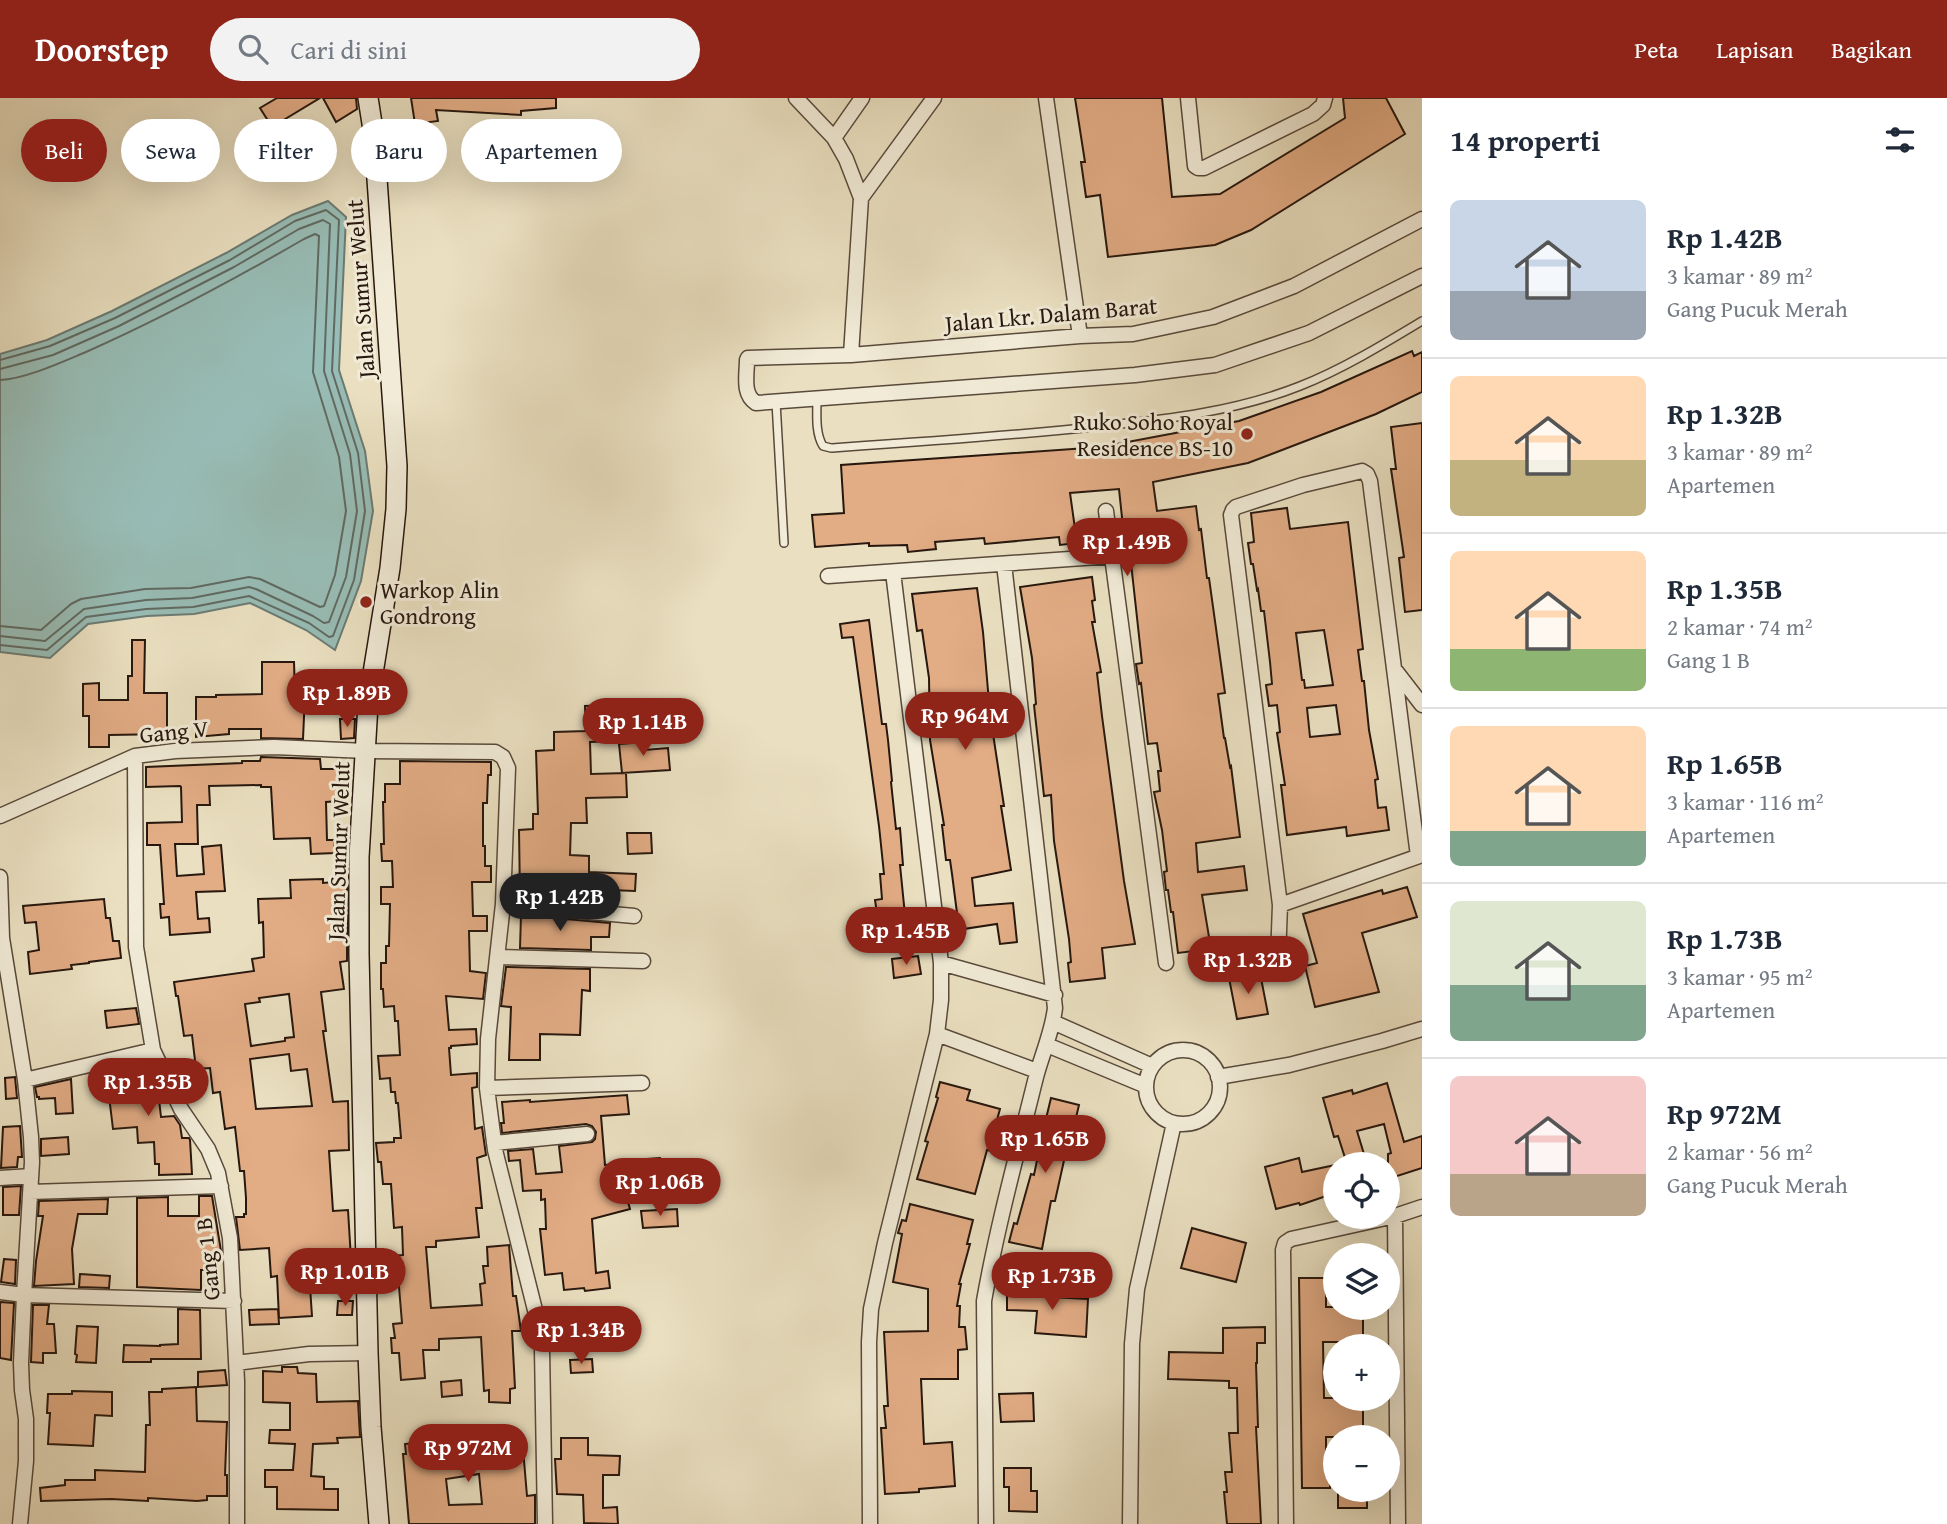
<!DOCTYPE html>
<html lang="id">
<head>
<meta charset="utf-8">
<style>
  :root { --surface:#fff; --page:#f2f2f3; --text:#1f2937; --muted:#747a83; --line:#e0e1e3; --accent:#8f2418 }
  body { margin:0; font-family:"Gentium Book Plus",serif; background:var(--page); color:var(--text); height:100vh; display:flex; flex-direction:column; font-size:26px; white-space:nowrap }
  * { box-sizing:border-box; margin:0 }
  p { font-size:23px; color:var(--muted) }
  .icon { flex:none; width:38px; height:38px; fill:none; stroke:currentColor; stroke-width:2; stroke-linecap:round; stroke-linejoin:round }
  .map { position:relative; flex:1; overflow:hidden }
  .side { display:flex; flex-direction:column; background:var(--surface); width:525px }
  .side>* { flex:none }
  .hud { position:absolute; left:21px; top:21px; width:665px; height:63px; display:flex; gap:14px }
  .buttons { position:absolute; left:1323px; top:1054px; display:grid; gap:14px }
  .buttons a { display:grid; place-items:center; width:77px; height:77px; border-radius:50%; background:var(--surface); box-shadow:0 7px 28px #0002; font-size:35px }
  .price { position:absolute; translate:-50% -60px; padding:0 16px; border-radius:24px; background:var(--accent); color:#fff; font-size:23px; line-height:46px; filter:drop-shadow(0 2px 4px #0008) }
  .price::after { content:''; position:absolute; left:50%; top:42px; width:21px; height:16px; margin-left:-10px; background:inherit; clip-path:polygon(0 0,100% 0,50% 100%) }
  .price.current { background:#222; color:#fff }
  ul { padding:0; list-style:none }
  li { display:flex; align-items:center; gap:21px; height:175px; padding:0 28px }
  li+li { border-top:2px solid var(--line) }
  li span { display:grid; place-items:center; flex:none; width:196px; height:140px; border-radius:10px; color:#555 }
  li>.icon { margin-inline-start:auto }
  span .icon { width:84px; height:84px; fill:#fffc; stroke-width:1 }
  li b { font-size:30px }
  h2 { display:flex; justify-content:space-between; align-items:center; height:84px; padding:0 28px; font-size:30px }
  .tag { padding:0 24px; border-radius:32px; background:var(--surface); box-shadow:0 7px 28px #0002; font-size:24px; line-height:63px }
  .tag.current { background:var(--accent); color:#fff }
  header { display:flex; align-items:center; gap:42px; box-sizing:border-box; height:98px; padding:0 35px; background:var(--accent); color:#fff }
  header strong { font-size:33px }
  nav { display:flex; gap:38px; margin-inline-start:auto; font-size:24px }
  .search { width:490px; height:63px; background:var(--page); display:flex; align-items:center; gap:18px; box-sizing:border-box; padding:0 24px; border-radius:38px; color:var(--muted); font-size:26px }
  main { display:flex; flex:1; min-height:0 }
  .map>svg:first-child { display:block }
  .water { fill:#98bdb6; stroke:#6b7b73; stroke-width:2 }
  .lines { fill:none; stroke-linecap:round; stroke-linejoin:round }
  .shore { stroke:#606a62; stroke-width:2 }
  .building { fill:#e2ac85; stroke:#27170e; stroke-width:2; fill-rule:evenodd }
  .lane-casing { stroke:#58493b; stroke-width:10 }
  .street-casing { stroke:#58493b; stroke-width:17 }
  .secondary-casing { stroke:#27170e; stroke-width:22 }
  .lane { stroke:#f1ebd7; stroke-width:7 }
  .street { stroke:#f1ebd7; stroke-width:14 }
  .secondary { stroke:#f1ebd7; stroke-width:19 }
  .poi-dot { fill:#8f2418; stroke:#f1ebd7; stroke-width:2.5 }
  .labels { text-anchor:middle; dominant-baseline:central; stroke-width:6; stroke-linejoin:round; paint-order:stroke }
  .street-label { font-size:23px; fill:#27170e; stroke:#f1ebd7 }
  .poi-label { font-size:23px; fill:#27170e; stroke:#f1ebd7; text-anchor:end }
</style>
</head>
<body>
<header>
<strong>Doorstep</strong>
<div class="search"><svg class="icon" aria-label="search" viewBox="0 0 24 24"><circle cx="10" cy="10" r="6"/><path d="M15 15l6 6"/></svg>Cari di sini</div>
<nav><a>Peta</a><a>Lapisan</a><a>Bagikan</a></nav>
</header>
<main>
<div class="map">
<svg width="1422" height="1426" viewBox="0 0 1422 1426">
  <rect width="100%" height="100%" fill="#eae0c1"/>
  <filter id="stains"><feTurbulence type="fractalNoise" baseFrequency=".00286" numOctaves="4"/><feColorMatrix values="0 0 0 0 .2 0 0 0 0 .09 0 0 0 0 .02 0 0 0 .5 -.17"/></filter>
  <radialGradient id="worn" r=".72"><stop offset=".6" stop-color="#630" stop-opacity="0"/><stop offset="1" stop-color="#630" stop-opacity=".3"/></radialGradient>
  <!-- water -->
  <path class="water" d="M328 103 346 119 339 272 365 353 373 413 361 483 335 552 306 532 250 505 194 516 147 518 88 526 50 560 0 554V256L47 242 112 213 226 155 292 117Z"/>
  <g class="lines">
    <!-- shore -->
    <path class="shore" d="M0 262 50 248 115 220 230 162 295 123 326 112 339 122 332 273 358 355 365 413 354 482 333 538 329 539 309 525 249 498 193 509 146 511 86 519 47 552 0 547
      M0 271 53 257 119 228 234 169 299 131 323 122 330 126 324 273 350 356 357 413 346 479 329 524 324 525 313 518 256 491 249 489 192 500 146 502 84 511 45 543 0 538
      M0 282C25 281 62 264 86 254 161 221 233 182 304 141L315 136 319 138 313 274 339 359 346 413 335 477 324 508 320 509 260 481 249 479 191 490 145 491 81 501 71 506 41 532 0 528"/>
  </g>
  <!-- building -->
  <path class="building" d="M277 0H320L272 29 260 10Z
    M323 0H356L357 11 336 24Z
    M411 0H556V10L521 13V17L436 12 438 23 415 26Z
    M1075 0H1162L1172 99 1220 96 1345 20 1343 0H1386L1405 36 1251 132 1215 147 1108 159 1100 97 1086 99 1081 64H1085Z
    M1412 253 1414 258 1422 254V294L1376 316 1248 365 1153 384 1157 413 1196 408 1199 432 1201 431 1207 480H1209L1225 595 1218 596 1224 640H1225L1230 669 1231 668 1240 739 1196 745 1198 774 1244 768 1247 792 1202 797 1211 851 1178 855 1173 814H1171L1168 792H1166L1164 774 1167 773 1162 732 1154 694 1160 693 1158 673H1161L1157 645 1148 646 1141 585 1139 586 1136 566 1142 565 1131 465 1123 466 1120 449 1125 448 1119 391 1070 395 1077 445 1060 447 1059 439 985 446 984 440 935 444 936 451 908 454 907 447 869 448V445L815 449 812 417 844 415 841 367 1101 349 1239 323 1321 294Z
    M1422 325V512L1405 514 1399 460 1404 459 1391 371H1396L1391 329Z
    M1287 410 1290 431 1348 424 1363 551 1358 552 1362 583H1364L1369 632 1378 681 1375 682 1378 710 1386 709 1389 732 1347 738 1346 729 1287 737 1281 687H1285L1277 635 1280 634 1277 607 1269 608 1266 587 1272 586 1270 564 1264 513H1261L1258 491 1257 492 1253 466H1251L1248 445 1254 444 1251 415ZM1324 532 1333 587 1305 590 1304 582H1302L1296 535ZM1336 607 1340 636 1310 639 1307 610Z
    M1092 479 1095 502 1092 503 1095 524H1092L1101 574 1097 575 1102 618 1124 783 1135 846 1102 850 1105 880 1070 884 1068 865 1071 864 1069 841 1054 743 1051 697 1044 698 1034 607 1036 606 1032 560 1020 489Z
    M977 490 983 534 990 616 1004 708H1001L1011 772 972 780 975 808 1013 805 1017 844 1000 846 997 826 957 832 954 815H957L952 776 950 762H946L942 727H944L930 642 929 580 922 532 917 533 912 496Z
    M869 522 882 626H886L888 642 892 683 891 684 896 731 900 730 903 767H900L905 817 909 816 912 832 875 839 872 823 878 822 875 802 882 801 880 776H884L879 728 853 539 842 540 840 526Z
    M132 542H145L144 595H167V636L109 637V649H89V618H83V586L99 585V602H128V578H132Z
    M262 564H294L295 596H305L303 641 261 640V631H229V636L196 639V599H216V597L262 596Z
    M610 607 611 643 590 644 591 676 626 675 627 699 586 700 587 725H571L570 757 589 758V774L636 776 635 793 610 792V806L520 798 519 732 533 731V716H538L536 653 554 652V634L586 633 585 608Z
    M340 621H355L354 640 341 641Z
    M645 644V652L668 650 670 672 622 675 619 646Z
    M261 659 320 661 321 671H339L340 703 326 704 327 742H334L335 755 311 756 310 740 274 741 271 689H261V687L209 688 210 707H197L198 746H175L177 778 204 776 202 749 221 747 225 793 196 794 198 821 209 820 210 834 170 837 169 819 161 820 160 806H164L160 747H147V725L182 724 181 689 180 688 146 689V669L242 665V663H260Z
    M400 663 491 664V677H488L487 705H483V748H485V768H491V784H472L473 818H487V833H469L470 873 486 875 483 901 446 898 449 932 476 931 477 946 451 948V950H449L451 977 477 975V989L472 990 475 1031 482 1029 486 1057 477 1060 482 1110H476L479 1139 436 1143V1149H426L431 1210 482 1207 480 1186 485 1185 483 1168H488L487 1149 509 1147 513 1198H516L521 1233H512L515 1290 510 1291V1305L489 1304V1292L484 1293 481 1239 439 1241V1252H423L425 1280 401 1282 399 1255H392L391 1240H395L393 1226 402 1225 399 1189H396L392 1158 403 1157 402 1129 394 1130 391 1086H383L381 1064H378L376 1045 394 1044V1040H401L398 1005H396L395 994H391L390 980 380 981 378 958 400 957 398 923H395L394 908 384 909 383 891H381V865H386V848H389L390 806H381V789H393L392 763H382L381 746H384L383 704H385V686H400Z
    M627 735H651L652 755 628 756Z
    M323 781V785L347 783V863L340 864 344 891 321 894 326 933H323L333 1004 348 1003 349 1052 329 1053 333 1113 348 1112 351 1161 326 1163 328 1188 310 1189 312 1218 279 1220 277 1178 271 1179 269 1150 240 1152 236 1119H244V1116H246V1100L244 1073H240L235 1029 225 1031 220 994 213 995 210 970 196 971 192 937 184 938 178 898H176L174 884 254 873 252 861 264 859 263 824 259 825 258 801 291 800 290 782ZM289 896 294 939 285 940V943L251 948 245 906 260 904 259 900ZM289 956 291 973 307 971 312 1008 256 1011 250 961Z
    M1407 789 1417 819 1362 835 1379 894 1315 909 1305 868 1317 865 1303 816 1382 792 1383 796Z
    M104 801 106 820H110L113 843H119L121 860 89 864V865L71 867 72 871 30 876 28 854 39 852 36 824 25 825 23 808Z
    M521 817 610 825 609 839H591V852L520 850Z
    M918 858 921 876 894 880 892 861Z
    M506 869 590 871V893L582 892 580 937 540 936V962H509L511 909 501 908Z
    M1260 875 1268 916 1237 921 1229 880Z
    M136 910 139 926 107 930 105 913Z
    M146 964 150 993H158L161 1019 174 1018 180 1027 182 1040H189L190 1042 192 1076 159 1077V1066H155L154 1044 138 1045 137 1029 113 1031 106 973Z
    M15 979 17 1000 6 1001 5 980Z
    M71 981 73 1015 56 1016 55 1000 39 1001V999H37L35 989Z
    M940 984 970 992 967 1002 1000 1011 994 1033 1007 1036 1003 1056 987 1052 975 1096 917 1081 928 1044 925 1043 938 1000 936 999Z
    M1387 985 1404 1044 1422 1038V1070L1388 1081V1056L1391 1055 1384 1026 1357 1033 1367 1066H1347L1338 1038 1334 1039 1323 1000 1352 992 1353 996Z
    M627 997 629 1016 601 1018 605 1067 633 1065V1062L660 1060 661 1065 700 1064 701 1081H677V1079L629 1083V1085L623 1086 630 1111 592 1121 596 1175 608 1173 610 1190 585 1193 584 1190 564 1192 562 1175 545 1177 540 1131H546L545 1101 541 1102V1092L523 1093 520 1062 509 1063 508 1053 533 1051 536 1076 562 1074 559 1048 592 1044 595 1041 596 1034 592 1028 586 1026 502 1035 501 1025H504L502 1004 530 1002V1004Z
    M1051 1000 1079 1007 1073 1032 1071 1031 1055 1103H1051L1042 1151 1009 1144 1014 1125 1017 1126 1031 1076 1034 1077 1044 1029Z
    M20 1028 22 1059H18L17 1069 1 1070 3 1029Z
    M68 1039 69 1056 41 1058V1041Z
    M1299 1060 1302 1074 1335 1067V1095L1300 1107 1299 1105 1276 1111 1265 1069Z
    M21 1088 19 1117H3V1089Z
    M199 1098H212L221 1153V1155H206L205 1172H201V1192L137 1189V1100L168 1099V1118H199Z
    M108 1101 107 1116H78L72 1151 74 1186 34 1188 36 1163 43 1118H38L39 1103Z
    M910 1106 973 1122 967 1146H970L959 1186H961L957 1208H960L959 1229H965L967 1251 958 1252V1281H921L924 1346 952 1344 955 1388 919 1391V1394L885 1396 881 1330H886L884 1308H888L884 1234 928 1233V1191L893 1184 902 1136 898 1135 902 1122 906 1123Z
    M677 1111 678 1128 643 1130 641 1113Z
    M1192 1130 1246 1145 1236 1184 1181 1170Z
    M4 1161 16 1162 15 1186 1 1184Z
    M80 1176 110 1178 109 1190 79 1189Z
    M1299 1180H1326V1209H1363V1244H1323L1324 1300H1363V1339H1326V1375H1330V1390H1302Z
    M1007 1191 1034 1192V1198L1088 1201 1086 1239 1035 1235 1037 1213 1007 1212Z
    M338 1203H353L352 1217H337Z
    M0 1204 14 1205 11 1262 0 1260Z
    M33 1207H49L47 1226H54L56 1255H43V1265L31 1264Z
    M178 1211 200 1212 201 1261H151V1264H123L124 1247 160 1248V1247L178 1246Z
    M278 1211 279 1226 250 1227 249 1212Z
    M77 1228 98 1229 96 1265 76 1264 77 1257 75 1256Z
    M1265 1229V1245H1257V1265H1256L1258 1329H1256L1261 1426H1227L1224 1394H1227L1225 1374H1232L1229 1335H1238L1237 1290H1229V1283L1168 1281 1169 1254 1223 1255V1230Z
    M592 1261 593 1274 571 1275 570 1262Z
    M282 1269H297L298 1275 316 1276 317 1304 358 1303 360 1339 337 1340 338 1345 313 1346 311 1378 324 1379V1391H338V1412L277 1411V1389H265V1372H293L295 1346 269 1345 270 1332H290V1305L263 1304V1273L282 1274Z
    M225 1272 227 1287 198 1289V1274Z
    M461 1282 462 1297 442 1299 441 1284Z
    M196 1289 197 1323 227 1324 225 1377H227V1398H207V1402L197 1403 148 1400V1403L111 1401 41 1403 40 1390 65 1387V1382H95V1372L145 1374 146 1327H150L149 1294H162V1291Z
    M72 1293 112 1294V1318L95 1317 93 1348 48 1346 50 1315H47L48 1296H72Z
    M1033 1295 1034 1323 1001 1324 999 1296Z
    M522 1339 527 1398 535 1397V1426H409L403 1356H406L405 1346 442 1341 443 1353 452 1352V1354L488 1350 487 1342ZM479 1376 482 1406 449 1407 446 1381Z
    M561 1340H588V1357L620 1358 619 1377H603V1410L617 1409 618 1426 584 1425 583 1397 557 1396 555 1361H561Z
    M1004 1370H1031V1393H1037V1414L1009 1413V1389H1004Z
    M1338 1394H1367V1410H1338Z"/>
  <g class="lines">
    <!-- lane casing -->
    <g class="lane-casing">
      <path id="lane" d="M817 300C817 316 815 335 823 348L831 350C921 344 1012 338 1102 328 1169 321 1237 313 1300 288 1341 272 1384 246 1422 223
        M776 304 784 445"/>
    </g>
    <!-- street casing -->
    <g class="street-casing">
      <path id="street" d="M796 0 834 40 846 61 861 100 851 257
        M1046 0 1080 238
        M1188 0 1195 68 1198 70H1204L1313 16 1323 7 1325 0
        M834 40 862 0
        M861 100 934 0
        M1422 121 1294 188 1213 219 1133 236 1080 238 851 257 748 260 747 262C747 277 742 296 756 305L1135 277 1215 267 1309 235 1422 178
        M1106 413 1166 865
        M828 478 1112 458
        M1395 572 1422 607
        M135 658 136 849 153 952 181 1011 208 1051 218 1075 230 1140 237 1283V1426
        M0 718 135 658 175 653 274 649 366 653 495 654 503 659 508 670 503 806 488 941 487 990 495 1052 538 1224 542 1251 545 1426
        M0 779 2 840 25 982 31 1039 32 1064 24 1197 0 1194
        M503 806 634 818
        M1280 807 1422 757
        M498 859 643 863
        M1278 860 1280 807 1231 417 1233 412 1236 409 1303 387 1362 373 1367 376 1370 383 1418 758
        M941 865 1055 897
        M1053 924 1152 968
        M937 936 1037 973
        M1047 947 1146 988
        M1146 989a37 37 0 1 1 74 0a37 37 0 1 1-74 0Z
        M1218 979 1289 967 1382 943 1422 931
        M25 982 153 952
        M487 990 642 985
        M494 1045 587 1036
        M0 1080 31 1078
        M30 1094 221 1088
        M1395 1118 1398 1426
        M236 1265 309 1256 368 1255
        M20 1426 26 1363V1321L22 1292 21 1265 24 1197 234 1203
        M870 1426 869 1244 871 1211 885 1145 937 936 941 902V865L893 474
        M986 1426 984 1203C997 1129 1017 1056 1035 983 1041 958 1052 936 1055 910L1004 466
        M1130 1426 1132 1246 1137 1191 1174 1025
        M1286 1426 1283 1152 1285 1145 1291 1141 1395 1118 1422 1109"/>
    </g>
    <!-- secondary casing -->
    <g class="secondary-casing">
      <path id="secondary" d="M368 0 374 38 397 368 396 411 390 470 368 606 359 759V856L368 1255 371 1329 379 1426"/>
    </g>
    <!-- lane -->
    <use href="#lane" class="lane"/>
    <!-- street -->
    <use href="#street" class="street"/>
    <!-- secondary -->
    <use href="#secondary" class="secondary"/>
  </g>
  <!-- markers -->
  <g class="poi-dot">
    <circle cx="1247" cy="336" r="7"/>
    <circle cx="366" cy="504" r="7"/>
  </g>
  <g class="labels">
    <!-- street labels -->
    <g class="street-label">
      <text transform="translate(360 191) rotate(-94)">Jalan Sumur Welut</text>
      <text transform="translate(1051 216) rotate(-5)">Jalan Lkr. Dalam Barat</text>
      <text transform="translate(174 633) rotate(-6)">Gang V</text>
      <text transform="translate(338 753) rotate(-88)">Jalan Sumur Welut</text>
      <text transform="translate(207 1161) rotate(-96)">Gang 1 B</text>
    </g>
    <!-- poi labels -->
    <g class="poi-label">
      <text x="1233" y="323">Ruko Soho Royal<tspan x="1233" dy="26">Residence BS-10</tspan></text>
      <text x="380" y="491" text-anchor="start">Warkop Alin<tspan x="380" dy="26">Gondrong</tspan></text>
    </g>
  </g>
  <rect width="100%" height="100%" filter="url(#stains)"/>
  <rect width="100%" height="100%" fill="url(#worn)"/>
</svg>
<div class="buttons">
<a><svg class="icon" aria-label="locate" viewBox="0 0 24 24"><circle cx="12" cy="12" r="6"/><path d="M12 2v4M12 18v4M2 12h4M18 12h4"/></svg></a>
<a><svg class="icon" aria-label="layers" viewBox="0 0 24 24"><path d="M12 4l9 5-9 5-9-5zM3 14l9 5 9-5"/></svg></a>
<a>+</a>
<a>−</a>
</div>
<b class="price" style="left:1127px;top:480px">Rp 1.49B</b>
<b class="price" style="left:347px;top:631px">Rp 1.89B</b>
<b class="price" style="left:965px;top:654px">Rp 964M</b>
<b class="price" style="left:643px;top:660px">Rp 1.14B</b>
<b class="price current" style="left:560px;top:835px">Rp 1.42B</b>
<b class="price" style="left:906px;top:869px">Rp 1.45B</b>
<b class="price" style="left:1248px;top:898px">Rp 1.32B</b>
<b class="price" style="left:148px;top:1020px">Rp 1.35B</b>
<b class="price" style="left:1045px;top:1077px">Rp 1.65B</b>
<b class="price" style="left:660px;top:1120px">Rp 1.06B</b>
<b class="price" style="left:345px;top:1210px">Rp 1.01B</b>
<b class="price" style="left:1052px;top:1214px">Rp 1.73B</b>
<b class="price" style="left:581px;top:1268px">Rp 1.34B</b>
<b class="price" style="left:468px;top:1386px">Rp 972M</b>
<div class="hud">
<a class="tag current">Beli</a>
<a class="tag">Sewa</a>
<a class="tag">Filter</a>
<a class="tag">Baru</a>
<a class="tag">Apartemen</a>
</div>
</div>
<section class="side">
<h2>14 properti<svg class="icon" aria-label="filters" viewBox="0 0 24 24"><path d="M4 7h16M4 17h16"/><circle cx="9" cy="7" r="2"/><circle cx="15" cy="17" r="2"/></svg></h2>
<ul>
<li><span style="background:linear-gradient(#c9d6e8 65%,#9aa5b1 0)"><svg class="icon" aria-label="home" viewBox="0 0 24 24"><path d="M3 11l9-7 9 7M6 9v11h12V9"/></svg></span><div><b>Rp 1.42B</b><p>3 kamar · 89 m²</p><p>Gang Pucuk Merah</p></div></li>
<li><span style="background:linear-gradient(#ffd9b3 60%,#c2b280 0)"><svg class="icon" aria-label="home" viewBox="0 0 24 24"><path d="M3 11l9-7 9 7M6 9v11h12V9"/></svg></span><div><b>Rp 1.32B</b><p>3 kamar · 89 m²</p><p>Apartemen</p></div></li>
<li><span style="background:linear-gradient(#ffd9b3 70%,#8fb573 0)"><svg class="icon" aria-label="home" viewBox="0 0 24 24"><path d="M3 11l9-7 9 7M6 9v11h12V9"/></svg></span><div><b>Rp 1.35B</b><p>2 kamar · 74 m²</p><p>Gang 1 B</p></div></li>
<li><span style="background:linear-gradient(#ffd9b3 75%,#7fa58c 0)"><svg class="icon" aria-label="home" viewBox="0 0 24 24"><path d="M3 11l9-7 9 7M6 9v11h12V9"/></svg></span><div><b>Rp 1.65B</b><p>3 kamar · 116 m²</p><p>Apartemen</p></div></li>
<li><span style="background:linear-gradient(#dfe7d0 60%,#7fa58c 0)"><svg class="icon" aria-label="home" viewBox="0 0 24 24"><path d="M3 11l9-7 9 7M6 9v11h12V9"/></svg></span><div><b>Rp 1.73B</b><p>3 kamar · 95 m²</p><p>Apartemen</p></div></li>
<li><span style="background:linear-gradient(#f6c9c9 70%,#b9a48a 0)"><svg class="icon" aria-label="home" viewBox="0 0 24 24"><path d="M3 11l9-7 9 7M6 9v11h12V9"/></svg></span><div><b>Rp 972M</b><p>2 kamar · 56 m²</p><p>Gang Pucuk Merah</p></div></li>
</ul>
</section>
</main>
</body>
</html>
